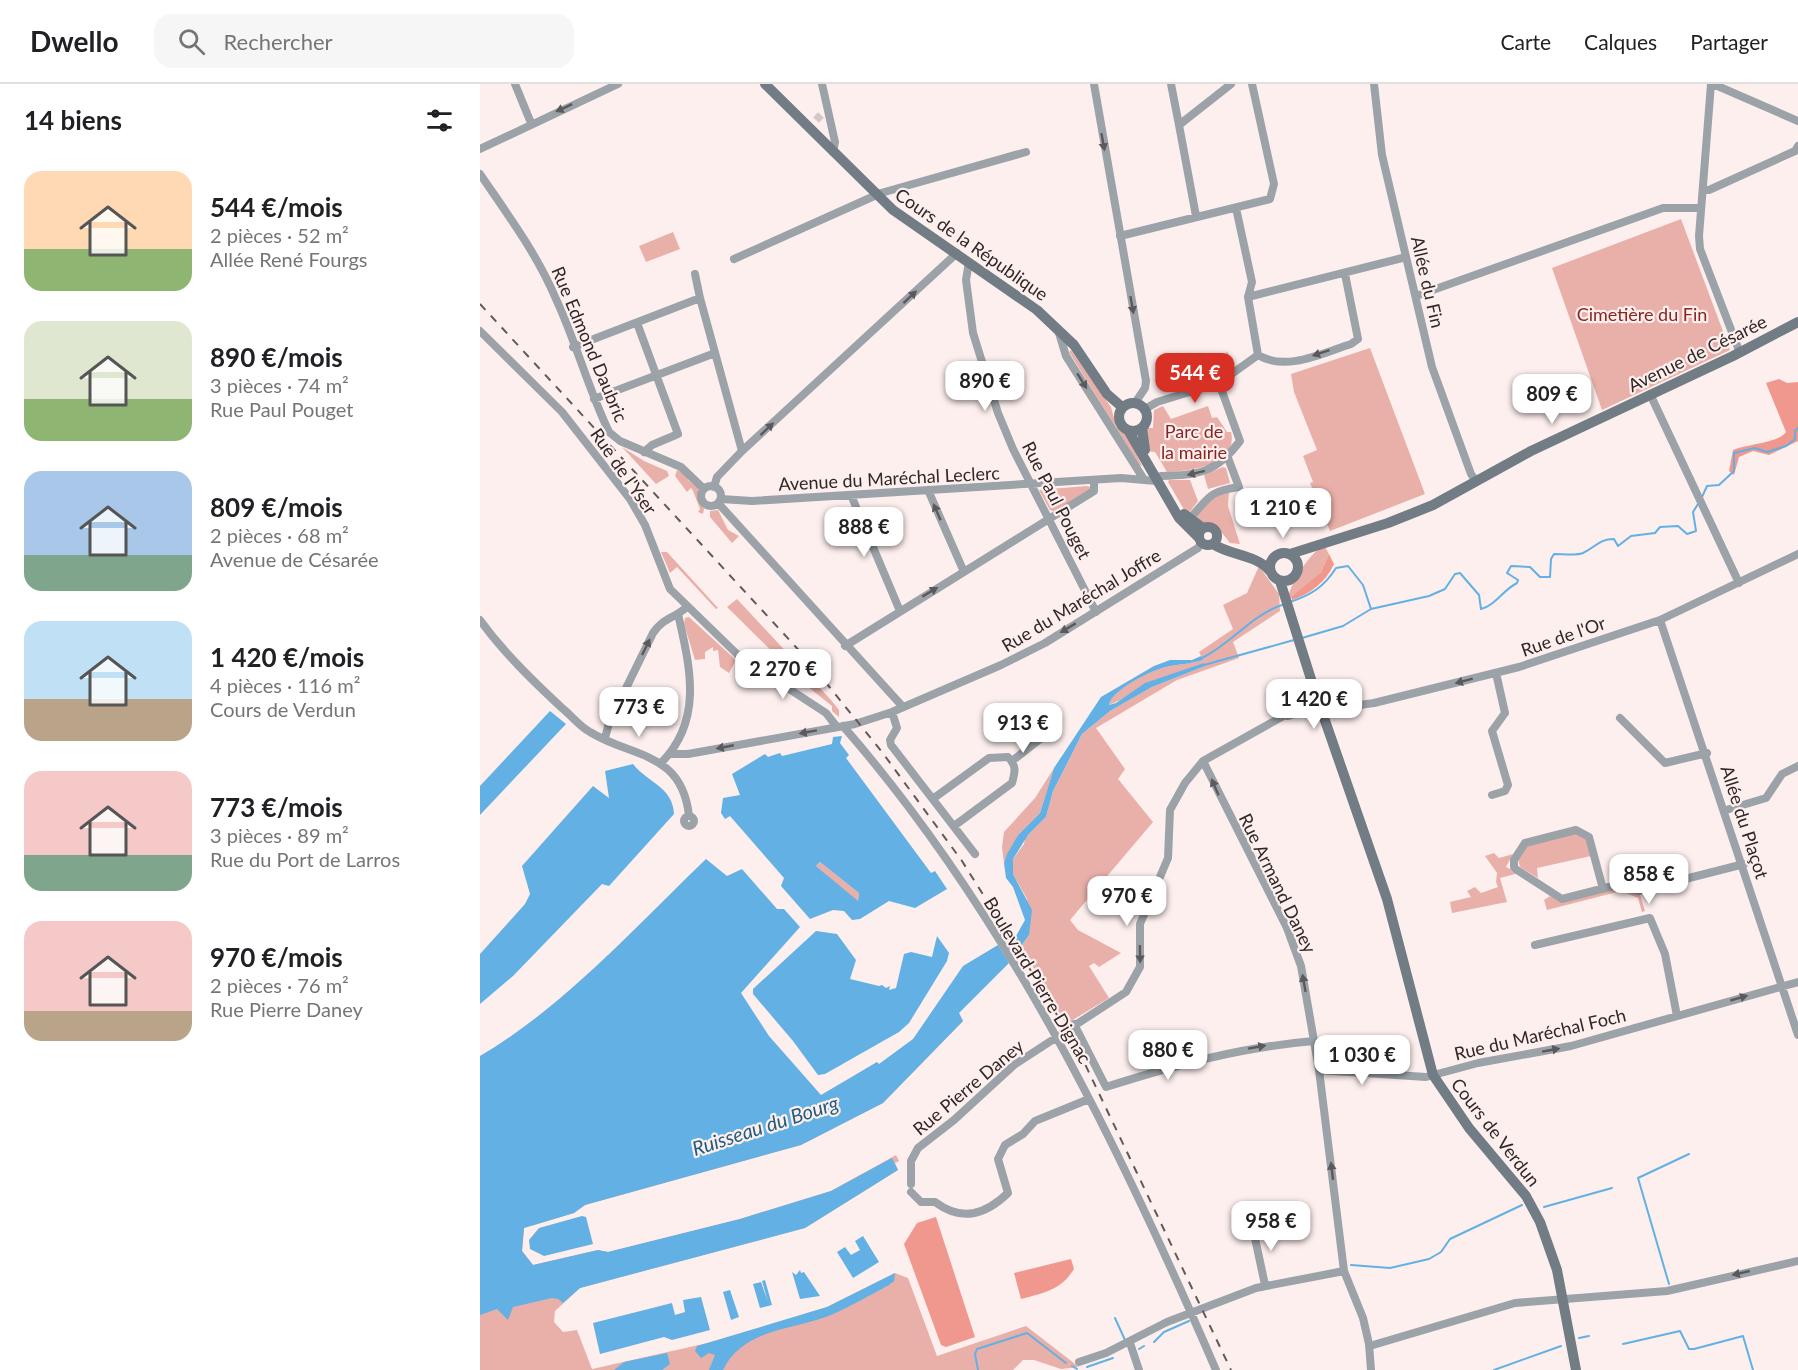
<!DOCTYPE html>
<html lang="fr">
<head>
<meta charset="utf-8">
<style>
  :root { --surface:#fff; --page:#f6f6f6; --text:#202124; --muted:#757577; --line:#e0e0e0; --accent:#d93025 }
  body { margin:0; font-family:Lato,sans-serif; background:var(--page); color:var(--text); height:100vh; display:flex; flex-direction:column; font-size:22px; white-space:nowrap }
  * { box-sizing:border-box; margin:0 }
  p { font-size:20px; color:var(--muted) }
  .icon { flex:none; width:33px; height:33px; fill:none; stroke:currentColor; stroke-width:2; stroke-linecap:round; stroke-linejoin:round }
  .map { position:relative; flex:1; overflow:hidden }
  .details { display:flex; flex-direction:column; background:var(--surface); width:480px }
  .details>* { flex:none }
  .price { position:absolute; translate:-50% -51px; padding:0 14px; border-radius:12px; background:#fff; color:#222; font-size:20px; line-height:39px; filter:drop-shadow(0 2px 3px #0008) }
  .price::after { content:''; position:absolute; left:50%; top:36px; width:18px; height:14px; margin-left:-9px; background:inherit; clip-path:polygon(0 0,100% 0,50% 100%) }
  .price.selected { background:var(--accent); color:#fff }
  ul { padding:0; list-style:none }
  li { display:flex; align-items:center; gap:18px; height:150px; padding:0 24px }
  li span { display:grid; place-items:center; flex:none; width:168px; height:120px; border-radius:18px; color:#555 }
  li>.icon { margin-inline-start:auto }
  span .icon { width:72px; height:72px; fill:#fffc; stroke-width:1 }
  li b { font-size:26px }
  h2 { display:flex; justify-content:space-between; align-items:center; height:72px; padding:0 24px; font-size:26px }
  header { display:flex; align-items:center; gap:36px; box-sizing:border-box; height:84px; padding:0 30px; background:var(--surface); border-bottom:2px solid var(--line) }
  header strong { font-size:28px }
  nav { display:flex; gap:33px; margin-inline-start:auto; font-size:21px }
  .search { width:420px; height:54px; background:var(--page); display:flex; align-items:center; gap:15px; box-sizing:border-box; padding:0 21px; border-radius:18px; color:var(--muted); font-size:22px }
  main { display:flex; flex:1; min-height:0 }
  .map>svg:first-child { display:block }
  .green { fill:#e9b0a9 }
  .forest { fill:#f0988e }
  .water { fill:#62b0e4; fill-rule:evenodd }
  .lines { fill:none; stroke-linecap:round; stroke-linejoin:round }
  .stream { stroke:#62b0e4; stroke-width:2 }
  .street-tunnel { stroke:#d4c7c6; stroke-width:8; stroke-dasharray:8 4; stroke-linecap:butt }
  .street { stroke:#9ca3a8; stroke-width:8 }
  .secondary { stroke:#727c84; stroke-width:10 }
  .rail { stroke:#625958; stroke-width:2; stroke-dasharray:8 8; stroke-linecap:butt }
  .oneway { fill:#5b595b }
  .labels { text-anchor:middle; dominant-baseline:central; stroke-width:4.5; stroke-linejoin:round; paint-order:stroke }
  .street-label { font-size:18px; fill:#302827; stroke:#fdefee }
  .park-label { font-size:18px; fill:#8b2421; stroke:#fdefee }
  .water-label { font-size:20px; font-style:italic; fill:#225c7f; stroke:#fdefee }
</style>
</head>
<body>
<header>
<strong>Dwello</strong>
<div class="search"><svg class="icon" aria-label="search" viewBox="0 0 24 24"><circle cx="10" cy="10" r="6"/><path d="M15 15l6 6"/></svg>Rechercher</div>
<nav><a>Carte</a><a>Calques</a><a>Partager</a></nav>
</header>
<main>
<section class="details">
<h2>14 biens<svg class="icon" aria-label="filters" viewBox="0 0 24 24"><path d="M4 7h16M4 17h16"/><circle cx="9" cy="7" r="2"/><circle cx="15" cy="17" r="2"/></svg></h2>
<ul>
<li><span style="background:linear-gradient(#ffd9b3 65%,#8fb573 0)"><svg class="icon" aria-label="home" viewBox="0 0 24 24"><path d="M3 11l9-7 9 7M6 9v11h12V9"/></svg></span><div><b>544 €/mois</b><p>2 pièces · 52 m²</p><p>Allée René Fourgs</p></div></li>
<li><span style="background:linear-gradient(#dfe7d0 65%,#8fb573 0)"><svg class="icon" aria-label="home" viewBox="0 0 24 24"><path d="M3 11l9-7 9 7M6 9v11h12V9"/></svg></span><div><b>890 €/mois</b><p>3 pièces · 74 m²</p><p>Rue Paul Pouget</p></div></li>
<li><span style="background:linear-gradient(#a9c7e8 70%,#7fa58c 0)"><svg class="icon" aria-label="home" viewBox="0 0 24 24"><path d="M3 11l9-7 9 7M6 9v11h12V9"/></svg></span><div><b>809 €/mois</b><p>2 pièces · 68 m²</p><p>Avenue de Césarée</p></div></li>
<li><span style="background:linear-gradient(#bfe0f5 65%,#b9a48a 0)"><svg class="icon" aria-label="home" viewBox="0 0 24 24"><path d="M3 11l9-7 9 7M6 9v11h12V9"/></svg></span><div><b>1 420 €/mois</b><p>4 pièces · 116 m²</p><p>Cours de Verdun</p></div></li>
<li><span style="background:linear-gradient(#f6c9c9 70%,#7fa58c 0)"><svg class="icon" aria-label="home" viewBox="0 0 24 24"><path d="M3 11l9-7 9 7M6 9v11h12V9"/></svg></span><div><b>773 €/mois</b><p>3 pièces · 89 m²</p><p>Rue du Port de Larros</p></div></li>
<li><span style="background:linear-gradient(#f6c9c9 75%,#b9a48a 0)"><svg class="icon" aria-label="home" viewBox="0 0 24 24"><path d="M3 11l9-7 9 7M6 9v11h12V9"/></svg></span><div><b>970 €/mois</b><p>2 pièces · 76 m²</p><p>Rue Pierre Daney</p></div></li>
</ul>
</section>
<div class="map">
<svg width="1318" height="1286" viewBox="0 0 1318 1286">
  <rect width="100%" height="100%" fill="#fdefee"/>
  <!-- green -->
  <path class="green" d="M1201 135 1250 266 1122 326 1072 184Z
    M193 148 200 165 166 178 159 162Z
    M890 264 945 410 850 447 830 399 833 398 823 372 837 366 814 308 811 290Z
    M591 266 631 323 636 342 648 353 662 382 659 381 589 268Z
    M747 267 755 286 737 294 732 273 735 270 734 275 745 273Z
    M683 322 691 335 728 322 732 334 737 333 747 348H751C759 381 710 387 687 388L675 368 667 367 664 351 668 344H673L674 326Z
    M142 363 164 377 187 387 189 392 176 400Z
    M743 383 746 384 750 399 728 405 724 391Z
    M197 386 207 390 208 396 218 404V416L224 425 223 430 218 428 220 425 213 407 211 404 207 408 195 392Z
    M689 396H710L718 417 709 429H706L688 398Z
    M606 402 611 403 610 407 576 428 570 426 559 406Z
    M749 408 748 422 760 460 750 459 735 440 722 439 716 433 732 413Z
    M238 426 248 446 259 452 252 459 230 433V427Z
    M844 461 849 470 841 488 808 516C809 500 830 469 844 461Z
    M181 468H187L238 524 236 525 197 483 190 489Z
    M779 482 799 510 800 527 753 558 759 574 697 596 616 644 645 685 638 695 673 738 590 836 598 846 641 869 619 883 614 879 609 882 629 914 586 940 541 862 549 851 547 815 533 790V775L544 760 545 754 566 733 573 707 602 650 630 627 672 603 725 582 724 580 715 583 629 621C631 606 671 586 686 583 698 580 710 580 723 576L719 568 753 545 743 521 767 509Z
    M257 515 351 616 359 626V633L352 627V622L327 602 247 523Z
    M209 533 256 576 249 589 240 583 238 566 233 567V563L225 568V575L215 576 204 540 205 534Z
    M867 598 872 617 843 605Z
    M574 684 560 729 538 751 524 779 522 763 524 748 555 714Z
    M1096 749 1106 755 1111 772 1057 784 1058 794 1040 783 1038 775 1047 761Z
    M1014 769 1019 774 1033 770 1026 783 1039 789 1020 794 1027 818 972 829 970 818 991 813 987 807 995 803 1001 809 1018 803 1016 798 1017 789 1005 772Z
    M340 778 379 809 378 818 336 782Z
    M1138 804 1160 810 1165 827 1162 828 1158 814 1141 807 1067 826 1064 816 1070 812 1079 816Z
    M529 879 479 929 483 937 403 1019 321 1061 105 1121 94 1129 44 1144 42 1167 53 1181 118 1166 128 1168 260 1135 351 1107 416 1071 419 1077 415 1079 418 1086 325 1144 100 1204 75 1227 74 1238 83 1248 97 1246 112 1285 241 1256 347 1223 415 1189 428 1194 457 1272 546 1242 599 1283 581 1285 554 1276H543L533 1286H0V1142L201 1089 462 946Z"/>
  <!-- forest -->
  <path class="forest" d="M1299 295 1307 299 1318 298V357L1289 371 1273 367 1259 373 1254 391 1249 387 1253 366C1267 360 1299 359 1306 348L1286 299Z
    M849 470 854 480C846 498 830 510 812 516L811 513 841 488Z
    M456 1133 495 1253 466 1263 461 1261 424 1160 437 1139Z
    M591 1175 594 1185C581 1206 564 1209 541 1215L534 1189Z"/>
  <!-- water -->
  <path class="water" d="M721 572 723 576C711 580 698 580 686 583 672 586 631 606 629 621L636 619 665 599 724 579 725 582 672 603 630 627 602 650 573 707 566 733 548 751 533 775V790L552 826 549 851 541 862 536 852 545 836 533 803 526 794 524 779 527 770 538 751 560 729 574 684 621 613 674 582 690 576H712Z
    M70 627 86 640 0 731V702Z
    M362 652 360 659 369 671 366 674 451 789 455 787 467 805 435 824 409 817 380 835 372 836 364 827 353 826 330 835 301 802 304 794 250 732 245 735 241 729 243 714 260 711 252 690 285 670 288 673 300 669 302 672 352 660 353 653ZM340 778 379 809 378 817 336 782Z
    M153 680C168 699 193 703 194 730L129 802 122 800 33 892 0 920V870L45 820 50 810 42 782 113 702 129 714 125 687Z
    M226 775 247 792 262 785 297 825H304L320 843 261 909 289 952 341 1011 397 978 399 980 433 955 483 882 518 861 529 879 479 929 483 937 403 1019 321 1061 105 1121 94 1129 44 1144 42 1167 53 1181 118 1166 128 1168 260 1135 351 1107 412 1074 418 1086 325 1144 100 1204 83 1219 78 1215 72 1214 33 1223 28 1236 17 1225 0 1231V972C85 922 155 843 226 775Z
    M336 847 357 850 376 876 370 895 399 902 402 901 406 904 410 902 409 906 416 904 424 870 431 868 452 873 457 852 469 869 467 877 429 939 419 948 345 990 338 991 313 957 273 910V905Z
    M102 1132 106 1133 113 1160 64 1172 50 1165 49 1156 59 1144Z
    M383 1152 399 1178 373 1194 357 1168 365 1163 371 1171 380 1166 375 1157Z
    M320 1186 321 1189 324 1188 340 1212 320 1215 312 1188 316 1191Z
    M415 1189 414 1197 409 1201C390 1211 371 1222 351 1231 314 1246 263 1244 243 1286H229L235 1271 229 1269 221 1274 215 1267 217 1262 347 1223Z
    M285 1196 292 1221 280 1224 273 1200 281 1198 288 1218 282 1197Z
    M250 1206 259 1233 251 1236 243 1208Z
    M221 1213 230 1246 192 1256 184 1253 120 1270 113 1239 192 1219 195 1231 205 1228 203 1216Z
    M187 1269 190 1280 182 1286H134L144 1278Z"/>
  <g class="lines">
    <!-- stream -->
    <path class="stream" d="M1222 413 1227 402 1239 401 1254 387V369L1275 364 1287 368 1306 362 1315 355V347L1318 344
      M810 518C831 511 844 503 856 484L868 482 883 501 891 525
      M822 554 863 542 891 525 949 512 965 505 975 490 980 489 999 511 1001 525C1016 521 1023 506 1037 499L1038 496 1027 489 1031 482 1050 483 1060 493H1070L1071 475 1074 470C1084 470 1095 472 1103 469 1116 463 1119 455 1134 455L1138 462 1151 452 1175 449 1180 443 1198 442 1207 450 1216 447 1213 428 1218 420
      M720 575C751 561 771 530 805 520
      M724 581 814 556
      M527 865 538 855
      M1064 1123 1132 1104
      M871 1181 910 1184 949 1175 961 1168 970 1155 1042 1121
      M1189 1200 1158 1094 1209 1070
      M635 1234 645 1256
      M1099 1254 1109 1252
      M674 1258 684 1248 709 1237
      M1143 1260 1200 1247 1209 1265H1214L1263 1252 1273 1286
      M659 1265 664 1262
      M592 1282 597 1285
      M607 1283 633 1274
      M498 1286 495 1270 497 1265 547 1249 586 1279
      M1014 1286 1081 1262"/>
    <!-- street-tunnel -->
    <path class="street-tunnel" d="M336 36 341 31"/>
    <!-- street -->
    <path class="street" d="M35 0 51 39
      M342 0 355 58 353 68
      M614 0 666 297 665 304 655 319
      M691 0 699 41
      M894 0 902 71 952 283 991 390 996 397
      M1231 0 1219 152 1220 165 1260 269
      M1233 0 1318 37
      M0 65 138 0
      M0 90C28 131 57 170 76 215 96 258 108 304 129 348L140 357 201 383 224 405
      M1223 106H1229L1315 67 1318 62
      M716 132 699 41 751 0
      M640 152 790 115 794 100 772 0
      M254 175 401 109 546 68
      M489 178 486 196 493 249 518 329 533 365 616 528
      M215 190 220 214
      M936 212 1183 124H1221
      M768 213 926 173
      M157 239 198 350 172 361 164 368
      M0 247 82 328 150 415 165 441 190 505 260 573 346 629 357 643
      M579 249 586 272 663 394
      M93 263 220 214 262 367
      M778 271C806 288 843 269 871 260L878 255 865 190
      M1170 310 1259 499
      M114 315 235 269
      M665 325 677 318 739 299 778 271 768 213 772 198 756 124
      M681 392C719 391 736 389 760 357L739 299
      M221 412a10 10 0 1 1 20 0a10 10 0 1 1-20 0Z
      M234 403 237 393 262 367 477 169
      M448 406 484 488
      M371 411 420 527
      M241 415 272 417 641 394 676 397
      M238 419 423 623
      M709 435C730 414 726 408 759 403L748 374
      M0 536C24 569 52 596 82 624 91 631 100 643 110 648 152 674 202 667 209 732
      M1180 536 1318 951
      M365 562 614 407V396
      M847 615 872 622 894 619 1039 583 1180 536 1318 470
      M412 628 417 644 410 656 411 661 495 770
      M808 632 835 624
      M1140 634 1185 679 1227 669
      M363 642C527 830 638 1059 736 1286
      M125 654 129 639 173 549C183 534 193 535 207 523
      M190 670H208L375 640 412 628 521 581 565 559 718 464 721 459
      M532 677 574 644
      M723 677 807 844 821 882 839 986 864 1187
      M180 680C224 637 210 583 198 530
      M1012 711 1025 707 1028 701 1012 647 1025 629 1016 589
      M454 714 509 674 528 673C537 682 535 688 532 699L474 742
      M1246 726 1286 714 1302 690 1318 682
      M204 737a5 5 0 1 1 10 0a5 5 0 1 1-10 0Z
      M1123 805 1109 753 1096 746 1045 759 1034 776V783L1037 786 1082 815 1137 801 1158 807 1264 780
      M1055 861 1170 834 1185 870 1197 932
      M594 940 626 1003C695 981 762 963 834 957
      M839 986 946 993 998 979 1091 962 1318 898
      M431 1100V1077L438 1064 474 1036 534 981 646 908 660 883V840L688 774 690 726 705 699 723 677 832 616
      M431 1108 441 1118H455C482 1138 505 1131 528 1109L518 1075 525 1061 543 1050 555 1037 609 1015
      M772 1140 785 1201
      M650 1259 659 1286
      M889 1260 891 1286
      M599 1278 626 1269 687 1238 776 1204 864 1187 883 1234 889 1260 893 1261 1035 1219 1187 1207 1318 1177"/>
    <!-- secondary -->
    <path class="secondary" d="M285 0 413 126 557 226 594 261 627 310 642 323
      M639 333a14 14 0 1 1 28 0a14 14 0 1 1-28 0Z
      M662 344 665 366
      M648 346 699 434 718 453
      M704 430 723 444
      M719 452a9 9 0 1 1 18 0a9 9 0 1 1-18 0Z
      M733 460C751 472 776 470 790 487
      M790 483a14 14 0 1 1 28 0a14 14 0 1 1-28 0Z
      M810 470 908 439 953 421 1051 367 1253 272 1318 238
      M800 497 836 611
      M831 618a8 8 0 1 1 16 0a8 8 0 1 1-16 0Z
      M841 625 907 815 953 991 989 1044 1046 1112 1060 1138 1077 1186 1096 1286"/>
    <!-- rail -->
    <path class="rail" d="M0 220 326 574 402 668 482 777 558 898 604 978 751 1286"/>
  </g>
  <!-- one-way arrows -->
  <defs><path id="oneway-solid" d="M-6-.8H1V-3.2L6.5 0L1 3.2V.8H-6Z" transform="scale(1.5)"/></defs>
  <g class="oneway">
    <use href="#oneway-solid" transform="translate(84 24) rotate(155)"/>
    <use href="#oneway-solid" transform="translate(623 58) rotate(80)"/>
    <use href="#oneway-solid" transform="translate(430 213) rotate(-43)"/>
    <use href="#oneway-solid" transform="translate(652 221) rotate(80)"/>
    <use href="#oneway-solid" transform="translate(841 269) rotate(162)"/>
    <use href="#oneway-solid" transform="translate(602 297) rotate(58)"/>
    <use href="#oneway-solid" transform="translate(287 345) rotate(-43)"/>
    <use href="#oneway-solid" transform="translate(716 389) rotate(166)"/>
    <use href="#oneway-solid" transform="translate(457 428) rotate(-114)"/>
    <use href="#oneway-solid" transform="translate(450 508) rotate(-31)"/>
    <use href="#oneway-solid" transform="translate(588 544) rotate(149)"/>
    <use href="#oneway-solid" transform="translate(166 563) rotate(-64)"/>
    <use href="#oneway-solid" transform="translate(984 597) rotate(165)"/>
    <use href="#oneway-solid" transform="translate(328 648) rotate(170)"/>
    <use href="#oneway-solid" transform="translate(245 663) rotate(169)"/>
    <use href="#oneway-solid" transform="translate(735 703) rotate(-114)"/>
    <use href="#oneway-solid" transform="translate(660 870) rotate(89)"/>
    <use href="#oneway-solid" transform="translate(824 899) rotate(-100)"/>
    <use href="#oneway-solid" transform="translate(1259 914) rotate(-16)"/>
    <use href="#oneway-solid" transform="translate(777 963) rotate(-10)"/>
    <use href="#oneway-solid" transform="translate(1071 966) rotate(-10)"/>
    <use href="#oneway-solid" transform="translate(852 1087) rotate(-97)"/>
    <use href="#oneway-solid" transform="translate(1261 1189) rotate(167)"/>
  </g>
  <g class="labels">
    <!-- street labels -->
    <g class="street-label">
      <text transform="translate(492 160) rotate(35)">Cours de la République</text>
      <text transform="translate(948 198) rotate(77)">Allée du Fin</text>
      <text transform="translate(110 260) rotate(67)">Rue Edmond Daubric</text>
      <text transform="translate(1217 269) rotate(-26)">Avenue de Césarée</text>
      <text transform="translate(144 387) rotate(55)">Rue de l'Yser</text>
      <text transform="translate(409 394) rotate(-3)">Avenue du Maréchal Leclerc</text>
      <text transform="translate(577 416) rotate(63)">Rue Paul Pouget</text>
      <text transform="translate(601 516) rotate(-31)">Rue du Maréchal Joffre</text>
      <text transform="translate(1083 552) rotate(-19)">Rue de l'Or</text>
      <text transform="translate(1265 738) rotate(72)">Allée du Plaçot</text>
      <text transform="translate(798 799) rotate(64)">Rue Armand Daney</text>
      <text transform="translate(558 896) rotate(59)">Boulevard Pierre Dignac</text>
      <text transform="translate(1060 950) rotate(-13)">Rue du Maréchal Foch</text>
      <text transform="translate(488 1003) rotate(-40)">Rue Pierre Daney</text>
      <text transform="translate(1016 1048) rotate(52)">Cours de Verdun</text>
    </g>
    <!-- park labels -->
    <g class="park-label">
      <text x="1162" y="230">Cimetière du Fin</text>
      <text x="714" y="347">Parc de<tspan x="714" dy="21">la mairie</tspan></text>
    </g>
    <!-- water labels -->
    <g class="water-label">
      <text transform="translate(285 1041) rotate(-18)">Ruisseau du Bourg</text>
    </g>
  </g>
</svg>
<b class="price selected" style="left:715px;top:320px">544 €</b>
<b class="price" style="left:505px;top:328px">890 €</b>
<b class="price" style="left:1072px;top:341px">809 €</b>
<b class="price" style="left:803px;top:455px">1 210 €</b>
<b class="price" style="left:384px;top:474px">888 €</b>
<b class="price" style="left:303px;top:616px">2 270 €</b>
<b class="price" style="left:834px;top:646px">1 420 €</b>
<b class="price" style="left:159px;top:654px">773 €</b>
<b class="price" style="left:543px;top:670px">913 €</b>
<b class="price" style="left:1169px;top:821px">858 €</b>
<b class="price" style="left:647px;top:843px">970 €</b>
<b class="price" style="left:688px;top:997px">880 €</b>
<b class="price" style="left:882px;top:1002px">1 030 €</b>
<b class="price" style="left:791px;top:1168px">958 €</b>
</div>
</main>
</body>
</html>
